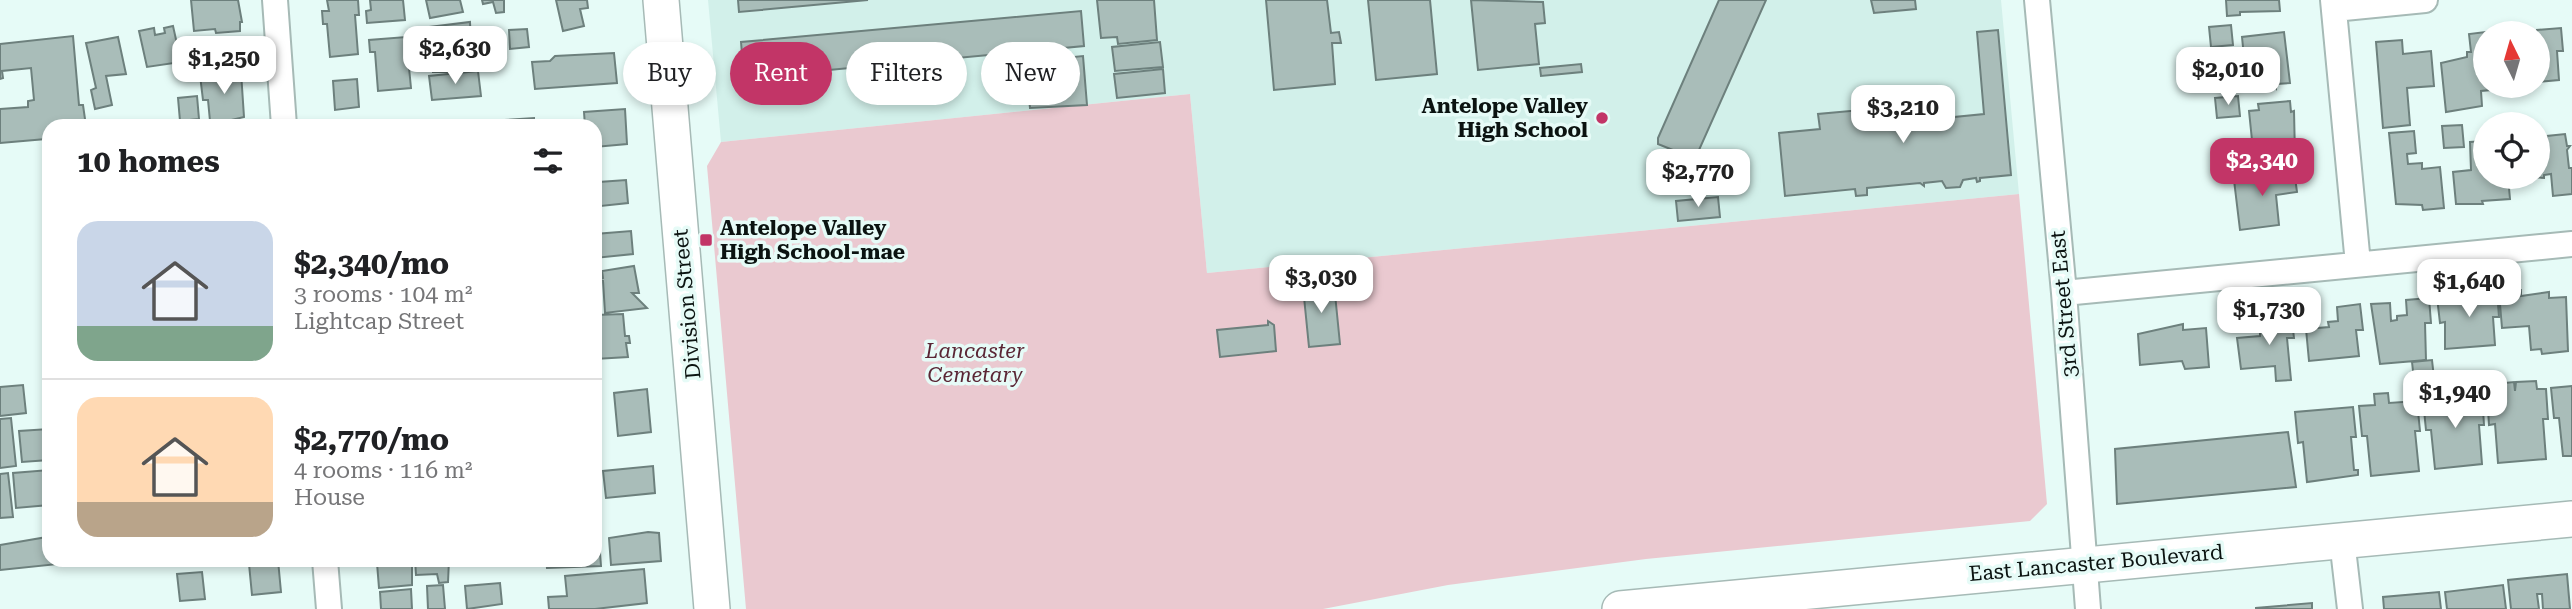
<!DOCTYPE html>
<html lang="en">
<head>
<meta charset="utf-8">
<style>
  :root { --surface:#fff; --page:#f2f2f2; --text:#202124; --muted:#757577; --line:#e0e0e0; --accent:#c23567 }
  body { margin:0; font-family:"Roboto Serif",serif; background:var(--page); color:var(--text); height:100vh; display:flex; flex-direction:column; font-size:26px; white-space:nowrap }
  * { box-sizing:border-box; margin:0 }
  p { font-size:23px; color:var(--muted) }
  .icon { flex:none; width:38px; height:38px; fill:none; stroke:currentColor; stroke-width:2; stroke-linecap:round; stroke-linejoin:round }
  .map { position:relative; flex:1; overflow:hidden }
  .panel { position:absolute; left:42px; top:119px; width:560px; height:448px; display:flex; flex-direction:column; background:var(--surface); border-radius:21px; box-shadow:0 4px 10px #0003 }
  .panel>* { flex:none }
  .hud { position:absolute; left:623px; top:42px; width:665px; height:63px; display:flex; gap:14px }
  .needle { width:46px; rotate:355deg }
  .tools { position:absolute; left:2473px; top:21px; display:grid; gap:14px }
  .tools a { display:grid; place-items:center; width:77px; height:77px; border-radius:50%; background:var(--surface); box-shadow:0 4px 10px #0003; font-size:35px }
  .price { position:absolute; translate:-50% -60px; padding:0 16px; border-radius:14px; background:#fff; color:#222; font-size:23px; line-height:46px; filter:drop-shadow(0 2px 4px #0008) }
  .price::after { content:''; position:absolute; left:50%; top:42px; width:21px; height:16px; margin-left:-10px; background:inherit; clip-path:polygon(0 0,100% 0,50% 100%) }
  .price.current { background:var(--accent); color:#fff }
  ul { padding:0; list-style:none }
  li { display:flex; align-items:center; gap:21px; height:175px; padding:0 35px }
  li+li { border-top:2px solid var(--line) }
  li span { display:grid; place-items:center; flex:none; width:196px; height:140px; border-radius:21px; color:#555 }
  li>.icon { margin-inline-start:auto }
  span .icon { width:84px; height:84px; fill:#fffc; stroke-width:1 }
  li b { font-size:30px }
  h2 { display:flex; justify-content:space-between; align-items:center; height:84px; padding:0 35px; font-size:30px }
  .tag { padding:0 24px; border-radius:32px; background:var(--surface); box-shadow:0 4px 10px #0003; font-size:24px; line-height:63px }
  .tag.current { background:var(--accent); color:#fff }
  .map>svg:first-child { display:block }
  .built { fill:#d2f0ea }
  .green { fill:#eac9d0 }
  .building { fill:#a9bdb9; stroke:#6d807d; stroke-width:2 }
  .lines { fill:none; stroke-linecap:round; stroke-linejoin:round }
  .minor-casing { stroke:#a6bab6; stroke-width:28 }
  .secondary-casing { stroke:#a6bab6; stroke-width:38 }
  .minor { stroke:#fff; stroke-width:24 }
  .secondary { stroke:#fff; stroke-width:35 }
  .poi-dot { fill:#c23567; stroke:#e6fbf7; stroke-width:2.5 }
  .labels { text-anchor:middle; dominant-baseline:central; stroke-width:7; stroke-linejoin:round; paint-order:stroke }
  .poi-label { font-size:21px; font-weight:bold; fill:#0b1311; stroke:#e6fbf7; text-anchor:end }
  .street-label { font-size:21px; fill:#0b1311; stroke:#e6fbf7 }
  .park-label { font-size:21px; font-style:italic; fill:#5a2635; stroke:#e6fbf7 }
</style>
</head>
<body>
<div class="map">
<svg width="2572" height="609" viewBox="0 0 2572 609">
  <rect width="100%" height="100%" fill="#e6fbf7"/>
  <!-- built -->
  <path class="built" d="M708 0H2001L2019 194 1207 273 1190 94 721 142Z"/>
  <!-- green -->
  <path class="green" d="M1190 94 1207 273 2019 194 2047 504 2030 521 1646 559 1448 585 1323 609H746L707 166 721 142Z"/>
  <!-- building -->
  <path class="building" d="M191 0H238L242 22H240V31L216 33 215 29 194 31Z
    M327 0H358L359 15H355L358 54 330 57 327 24H323L322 11H329Z
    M370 0H403L405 20 367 23 366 11 371 10Z
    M426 0H460L463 12 430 18Z
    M482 0H504V12L496 13 493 2 483 4Z
    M556 0H587L588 8 580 9 584 26 563 31Z
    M738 0H868L739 12Z
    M1097 0H1154L1157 40 1118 44 1117 37 1101 38Z
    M1266 0H1327L1331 33 1339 32 1341 43H1332L1335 84 1274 90Z
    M1368 0H1430L1437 74 1376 80Z
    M1471 0 1543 2 1545 23 1535 24 1539 64 1478 70Z
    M1719 0H1766L1695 159 1658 144V138Z
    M1871 0H1915L1916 9 1874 13Z
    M2226 0H2279L2280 11 2240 12V15L2227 16Z
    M1081 11 1084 46 744 78 741 42Z
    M470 22 472 68 470 71 459 69V72H433L430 27Z
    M2231 25 2233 45 2211 47 2209 27Z
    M173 26 181 62 147 67 139 31 154 28 155 35 165 33 164 28Z
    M2561 28 2563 51H2557L2559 80 2538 82 2537 30Z
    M527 29 529 47 510 49 509 30Z
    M1998 30 2011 175 1980 178V181L1977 182 1976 178 1963 180 1960 187 1946 188 1942 181 1924 183V186L1920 183 1867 188V195L1856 196 1855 189 1785 196 1779 133 1820 129 1818 114 1861 110 1863 126 1984 114 1977 32Z
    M2494 31 2485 33V86H2491V90L2481 91 2482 106 2446 112 2441 63 2467 57V52H2471L2469 34Z
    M2284 32 2290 83 2276 84V88L2273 84 2263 88 2247 87 2242 37Z
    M73 36 79 105H83L86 126H49V136L46 139 0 143V109L28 107V101L34 100 31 68 2 71 3 78 0 79V44Z
    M118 37 126 74 106 76 112 105 95 109 91 90 96 88 86 43Z
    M406 37 411 88 378 91 375 52H370L369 40Z
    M2402 40 2403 54 2431 51 2434 86 2407 88 2410 125 2383 128 2376 42Z
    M1160 42 1163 67 1115 71 1112 47Z
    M614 53 617 83 535 89 532 62 550 61 555 56Z
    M1083 56 1087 105 1030 108 1028 88 1037 87 1035 61Z
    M1581 64 1582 72 1541 76 1540 68Z
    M1163 69 1165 93 1117 98 1114 74Z
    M478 71 481 96 432 100 429 76Z
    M241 72 244 117 219 123 218 120 210 121 208 100H203L200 75Z
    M357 79 359 107 335 110 333 81Z
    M197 96 199 119 180 121 178 98Z
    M2238 96 2240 116 2217 118 2215 98Z
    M2290 101 2291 112 2294 111 2295 156 2264 159 2263 149 2253 150 2249 111 2259 110 2258 104Z
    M625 109 627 144 595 147V126H585L584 112Z
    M534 118V125L540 126H505V120Z
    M2462 125 2464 147 2444 148 2442 126Z
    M2414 131 2416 153 2407 154 2408 164 2422 163V169L2440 167 2444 208 2423 210 2422 205 2396 204 2389 133Z
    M2565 134 2567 146H2570L2567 150 2569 168H2572V194L2553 196 2551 174 2544 175V178L2531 177H2538V146L2547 145V136Z
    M2485 141V177H2508L2510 199 2482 201 2483 204H2456L2453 172 2471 170 2470 142Z
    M2294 170 2297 192 2276 195 2279 225 2240 230 2234 180Z
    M626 180 628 203 601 206 599 182Z
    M1718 197 1720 217 1678 221 1676 201Z
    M631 231 633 254 595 258V234Z
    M634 266 639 293H632L647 308 605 313 603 281 599 279 603 278 602 271Z
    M1334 284 1340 344 1309 347 1303 287Z
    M2521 290V296L2549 292V298L2566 297 2568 351 2542 354 2541 349 2531 350 2529 326 2502 328 2499 292Z
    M2497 291 2499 317H2493L2495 345 2445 349V322L2440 323 2437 297Z
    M2429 298 2431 323H2425L2426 360 2380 364 2371 304 2390 303 2391 321 2397 320V316L2407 315 2406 300Z
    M2360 304 2363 330H2356L2359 356 2309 361 2306 329 2329 327 2328 322 2338 321 2337 307Z
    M2291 313 2294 338H2287L2291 380 2276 381 2275 366 2241 369 2237 338 2260 336V331L2269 330 2268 316Z
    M623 314 625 336H629L630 343H626L628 357 595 359V315Z
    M1268 321 1274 325 1276 351 1220 357 1217 330 1268 325Z
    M2183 324V330L2206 328 2209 367 2185 369 2182 361 2140 365 2138 334Z
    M2432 360 2434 378 2414 380 2412 362Z
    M2536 381 2537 389H2546L2548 419H2543L2546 459 2498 463 2495 424 2489 425 2487 394 2496 393 2495 384 2514 382 2515 391 2516 382Z
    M23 385 26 413 0 416V387Z
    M2572 386V456H2563L2559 418H2554L2551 388Z
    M647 389 651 432 618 436 614 393Z
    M2388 393 2389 403 2417 401 2420 431H2415L2419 471 2371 476 2367 436H2362L2359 406 2375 405 2374 394Z
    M2482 394 2484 425H2479L2482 464 2435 469 2431 430H2426L2423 400Z
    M2353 407 2356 437H2351L2354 470H2358V475L2307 482 2303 442 2298 443 2295 412Z
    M11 418 16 466 0 468V419Z
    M49 429V460L22 462 19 431Z
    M2288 432 2296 487 2117 504 2115 449Z
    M653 466 655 493 606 498 603 471Z
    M49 470V505L16 508 13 473Z
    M8 473 13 517 0 518V474Z
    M648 532 659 533 661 561 611 565 609 538Z
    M47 537 49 560H67L68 563 0 570V545Z
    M595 539H599L601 566 547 568 546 560H595Z
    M264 560H278L281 592 252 595 249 564Z
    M395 560H412V585L379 588 377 563Z
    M415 560H449L448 582 439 583 437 574 416 575Z
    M644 569 647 603 595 609H549L548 597 567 596 565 576Z
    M202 572 205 599 180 601 177 574Z
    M2567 574 2570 609H2543L2542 594H2537L2539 609H2511L2508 580Z
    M500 583 502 604 467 609 465 586Z
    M443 585 445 609H428L427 586Z
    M2503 585 2506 609H2447L2445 592Z
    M411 589 412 609H381L380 592Z
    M2439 592 2441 609H2384L2383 597Z
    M2312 603V609H2256V608Z"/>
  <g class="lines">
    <!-- minor casing -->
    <g class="minor-casing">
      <path id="minor" d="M275 0 284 126
        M2037 0 2064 293 2088 609
        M2333 0 2358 264
        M2334 9 2425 0
        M2064 293 2572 244
        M2342 540 2350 609
        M325 560 329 609"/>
    </g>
    <!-- secondary casing -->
    <g class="secondary-casing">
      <path id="secondary" d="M661 0 712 609
        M1620 609 2572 519"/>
    </g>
    <!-- minor -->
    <use href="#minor" class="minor"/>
    <!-- secondary -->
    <use href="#secondary" class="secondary"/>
  </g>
  <!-- markers -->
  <g class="poi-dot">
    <circle cx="1602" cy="118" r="7"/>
    <rect x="699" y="233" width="14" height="14" rx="3.5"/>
  </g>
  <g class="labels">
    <!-- poi labels -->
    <g class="poi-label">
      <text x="1588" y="106">Antelope Valley<tspan x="1588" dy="24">High School</tspan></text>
      <text x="720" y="228" text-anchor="start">Antelope Valley<tspan x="720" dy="24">High School-mae</tspan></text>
    </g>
    <!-- street labels -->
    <g class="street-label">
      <text transform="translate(687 304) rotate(-95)">Division Street</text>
      <text transform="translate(2064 304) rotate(-95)">3rd Street East</text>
      <text transform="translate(2096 563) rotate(-5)">East Lancaster Boulevard</text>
    </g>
    <!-- park labels -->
    <g class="park-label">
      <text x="975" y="351">Lancaster<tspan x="975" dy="24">Cemetary</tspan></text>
    </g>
  </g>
</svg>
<div class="tools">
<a><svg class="needle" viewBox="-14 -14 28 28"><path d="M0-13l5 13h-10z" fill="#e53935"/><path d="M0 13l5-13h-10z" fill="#757577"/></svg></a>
<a><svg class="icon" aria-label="locate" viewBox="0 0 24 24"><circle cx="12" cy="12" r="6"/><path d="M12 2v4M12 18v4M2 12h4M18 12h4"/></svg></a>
</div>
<b class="price" style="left:455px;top:86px">$2,630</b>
<b class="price" style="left:224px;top:96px">$1,250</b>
<b class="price" style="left:2228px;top:107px">$2,010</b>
<b class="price" style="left:1903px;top:145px">$3,210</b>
<b class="price current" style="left:2262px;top:198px">$2,340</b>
<b class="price" style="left:1698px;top:209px">$2,770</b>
<b class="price" style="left:1321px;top:315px">$3,030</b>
<b class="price" style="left:2469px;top:319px">$1,640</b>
<b class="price" style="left:2269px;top:347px">$1,730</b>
<b class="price" style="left:2455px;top:430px">$1,940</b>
<div class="hud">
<a class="tag">Buy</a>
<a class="tag current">Rent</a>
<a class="tag">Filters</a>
<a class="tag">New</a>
</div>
<section class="panel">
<h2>10 homes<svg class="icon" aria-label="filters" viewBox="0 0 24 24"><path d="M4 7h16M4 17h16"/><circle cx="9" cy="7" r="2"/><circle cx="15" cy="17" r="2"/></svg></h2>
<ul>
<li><span style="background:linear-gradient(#c9d6e8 75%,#7fa58c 0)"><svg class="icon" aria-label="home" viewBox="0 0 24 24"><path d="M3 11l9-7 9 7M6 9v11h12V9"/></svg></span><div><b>$2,340/mo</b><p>3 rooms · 104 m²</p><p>Lightcap Street</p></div></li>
<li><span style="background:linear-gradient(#ffd9b3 75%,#b9a48a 0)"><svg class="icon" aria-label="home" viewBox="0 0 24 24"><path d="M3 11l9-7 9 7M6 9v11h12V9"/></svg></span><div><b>$2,770/mo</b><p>4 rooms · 116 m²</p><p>House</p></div></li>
</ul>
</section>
</div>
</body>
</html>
